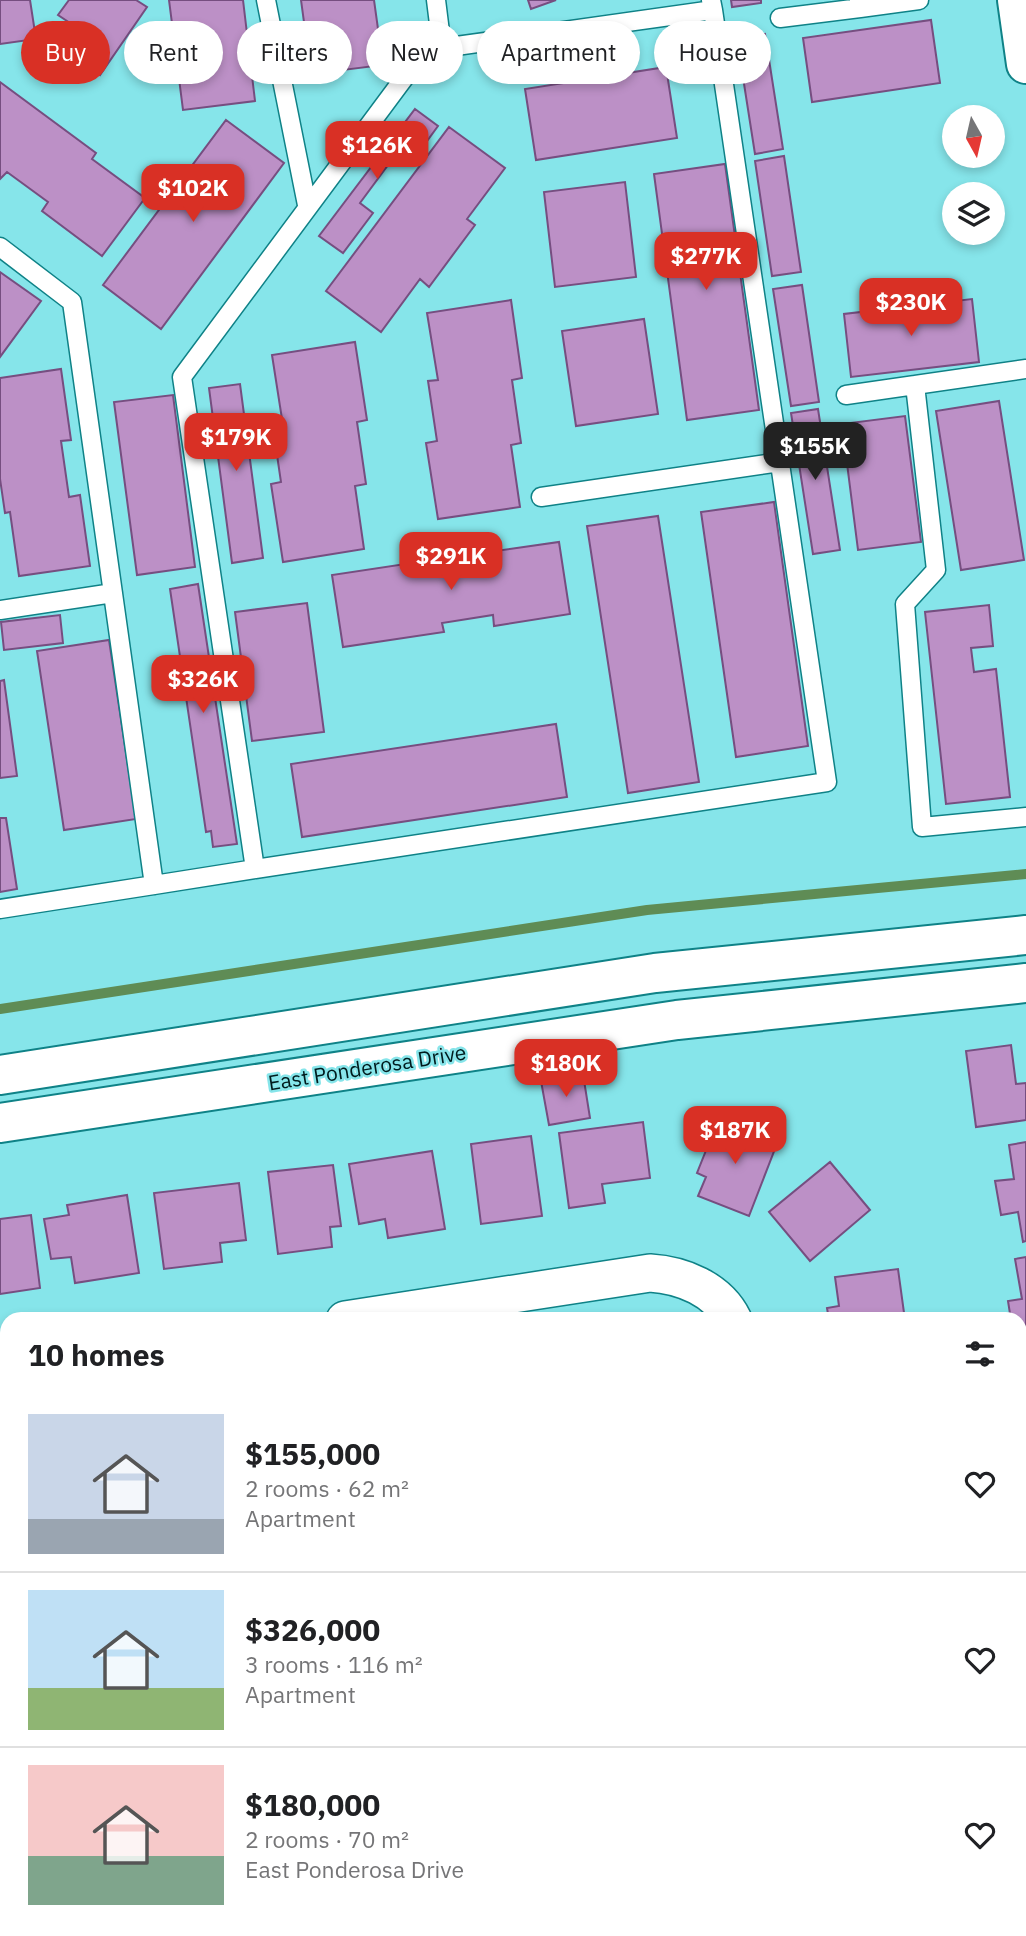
<!DOCTYPE html>
<html lang="en">
<head>
<meta charset="utf-8">
<style>
  :root { --surface:#fff; --page:#f2f2f2; --text:#202124; --muted:#757577; --line:#e0e0e0; --accent:#d93025 }
  body { margin:0; font-family:"IBM Plex Sans",sans-serif; background:var(--page); color:var(--text); height:100vh; display:flex; flex-direction:column; font-size:26px; white-space:nowrap }
  * { box-sizing:border-box; margin:0 }
  p { font-size:23px; color:var(--muted) }
  .icon { flex:none; width:38px; height:38px; fill:none; stroke:currentColor; stroke-width:2; stroke-linecap:round; stroke-linejoin:round }
  .map { position:relative; flex:1; overflow:hidden }
  .drawer { position:absolute; left:0px; top:1312px; width:1027px; height:625px; display:flex; flex-direction:column; background:var(--surface); border-radius:21px 21px 0 0; box-shadow:0 4px 10px #0003 }
  .drawer>* { flex:none }
  .banner { position:absolute; left:21px; top:21px; width:985px; height:63px; display:flex; gap:14px }
  .needle { width:46px; rotate:172deg }
  .controls { position:absolute; left:942px; top:105px; display:grid; gap:14px }
  .controls a { display:grid; place-items:center; width:63px; height:63px; border-radius:50%; background:var(--surface); box-shadow:0 4px 10px #0003; font-size:35px }
  .price { position:absolute; translate:-50% -60px; padding:0 16px; border-radius:14px; background:var(--accent); color:#fff; font-size:23px; line-height:46px; filter:drop-shadow(0 2px 4px #0008) }
  .price::after { content:''; position:absolute; left:50%; top:42px; width:21px; height:16px; margin-left:-10px; background:inherit; clip-path:polygon(0 0,100% 0,50% 100%) }
  .price.selected { background:#222; color:#fff }
  ul { padding:0; list-style:none }
  li { display:flex; align-items:center; gap:21px; height:175px; padding:0 28px }
  li+li { border-top:2px solid var(--line) }
  li span { display:grid; place-items:center; flex:none; width:196px; height:140px; border-radius:0px; color:#555 }
  li>.icon { margin-inline-start:auto }
  span .icon { width:84px; height:84px; fill:#fffc; stroke-width:1 }
  li b { font-size:30px }
  h2 { display:flex; justify-content:space-between; align-items:center; height:84px; padding:0 28px; font-size:30px }
  .pill { padding:0 24px; border-radius:32px; background:var(--surface); box-shadow:0 4px 10px #0003; font-size:24px; line-height:63px }
  .pill.selected { background:var(--accent); color:#fff }
  .map>svg:first-child { display:block }
  .lines { fill:none; stroke-linecap:round; stroke-linejoin:round }
  .stream { stroke:#5f8c55; stroke-width:10 }
  .building { fill:#bc90c6; stroke:#764e80; stroke-width:2 }
  .service-casing { stroke:#0f8287; stroke-width:21 }
  .minor-casing { stroke:#0f8287; stroke-width:40 }
  .secondary-casing { stroke:#0f8287; stroke-width:42 }
  .service { stroke:#fff; stroke-width:18 }
  .minor { stroke:#fff; stroke-width:37 }
  .secondary { stroke:#fff; stroke-width:38 }
  .labels { text-anchor:middle; dominant-baseline:central; stroke-width:5; stroke-linejoin:round; paint-order:stroke }
  .street-label { font-size:21px; fill:#001b1d; stroke:#86e5ea }
</style>
</head>
<body>
<div class="map">
<svg width="1026" height="1936" viewBox="0 0 1026 1936">
  <rect width="100%" height="100%" fill="#86e5ea"/>
  <g class="lines">
    <!-- stream -->
    <path class="stream" d="M0 1009 647 910 1026 874"/>
  </g>
  <!-- building -->
  <path class="building" d="M0 0H30L36 39 0 44Z
    M69 0H136L147 7 100 75 61 48 76 27 58 15Z
    M169 0H243L255 101 183 110Z
    M301 0H374L383 65 311 74Z
    M528 0H556L531 9Z
    M731 0H761V3L732 7Z
    M931 20 940 83 812 102 803 38Z
    M765 34 783 149 755 154 737 39Z
    M666 67 677 138 536 160 525 89Z
    M0 82 96 153 92 159 145 198 102 256 42 211 48 202 7 172 0 179Z
    M415 109 438 126 411 163 397 153 360 203 373 213 343 253 319 236Z
    M226 120 284 163 161 329 103 285Z
    M449 127 505 168 467 219 475 225 429 287 420 279 381 332 326 291Z
    M784 156 801 272 772 276 755 161Z
    M725 164 759 410 687 420 654 174Z
    M625 182 636 277 555 287 544 192Z
    M0 272 41 301 0 357Z
    M802 285 819 402 791 406 773 289Z
    M972 299 979 362 851 377 844 314Z
    M511 300 522 378 512 380 521 443 511 445 520 507 438 519 426 443 437 441 428 381 438 380 427 313Z
    M644 319 658 414 576 426 562 331Z
    M355 342 367 420 357 422 366 484 355 486 364 549 283 562 271 484 281 482 272 421 282 419 272 355Z
    M61 369 71 440 61 441 69 497 80 495 90 566 19 576 10 512 5 513 0 479V378Z
    M240 384 263 558 232 563 209 388Z
    M173 395 195 567 137 575 114 402Z
    M999 401 1024 560 961 570 936 411Z
    M818 409 840 550 813 554 791 413Z
    M905 416 921 542 858 550 842 424Z
    M774 502 808 746 736 757 701 512Z
    M658 516 699 782 628 793 587 526Z
    M494 541 496 551 559 542 570 614 494 626 493 615 442 623 444 632 343 647 332 575 419 562 417 553Z
    M198 584 237 844 213 847 211 831 206 832 170 589Z
    M307 603 324 732 252 741 235 612Z
    M989 605 993 646 971 648 974 672 996 669 1010 797 946 804 925 612Z
    M60 615 63 643 4 650 1 622Z
    M109 640 136 819 64 830 37 651Z
    M4 680 17 776 0 778V681Z
    M556 724 567 797 302 837 291 764Z
    M0 818H6L17 889 0 892Z
    M1011 1045 1016 1084 1026 1083V1120L976 1127 966 1051Z
    M583 1074 590 1118 549 1125 541 1081Z
    M719 1118 778 1141 749 1216 698 1196 706 1177 697 1173Z
    M643 1122 650 1178 602 1184 605 1203 569 1208 559 1133Z
    M531 1136 542 1216 481 1224 471 1144Z
    M1026 1142V1241L1023 1242 1018 1212 1001 1215 995 1181 1014 1179 1009 1145Z
    M432 1151 445 1229 388 1238 385 1219 359 1224 349 1164Z
    M830 1162 870 1210 810 1261 769 1212Z
    M333 1165 341 1226 330 1227 332 1247 278 1254 268 1172Z
    M239 1183 246 1240 220 1243 222 1262 164 1269 154 1193Z
    M127 1195 139 1273 75 1283 71 1257 51 1259 44 1219 69 1215 67 1205Z
    M31 1215 40 1288 0 1294V1219Z
    M1026 1257V1331L1020 1332V1320H1011L1008 1301 1022 1299 1015 1259Z
    M898 1269 905 1320H829L827 1308 839 1306 835 1277Z
    M1022 1394H1026V1420Z
    M306 1930H374L373 1936H304Z
    M516 1930H595L590 1936H511Z
    M652 1930H743V1934L653 1936Z
    M905 1930H985L986 1936H906Z"/>
  <g class="lines">
    <!-- service casing -->
    <g class="service-casing">
      <path id="service" d="M266 0 307 205
        M436 0 442 48
        M859 0 860 8 919 0
        M780 18 860 8
        M0 247 72 302 154 885 255 869 182 377 419 58 442 48 713 10 711 0
        M915 385 936 570 905 604 922 827 1026 817
        M846 395 1026 369
        M541 497 780 462
        M0 610 113 593
        M255 869 827 782 713 10
        M0 909 154 885"/>
    </g>
    <!-- minor casing -->
    <g class="minor-casing">
      <path id="minor" d="M345 1320 650 1273C682 1275 718 1289 733 1320
        M0 1371 7 1370
        M0 1510 7 1554
        M813 1930V1936"/>
    </g>
    <!-- secondary casing -->
    <g class="secondary-casing">
      <path id="secondary" d="M1017 0 1026 64
        M0 1075 655 973 1026 935
        M0 1123 677 1020 1026 983"/>
    </g>
    <!-- service -->
    <use href="#service" class="service"/>
    <!-- minor -->
    <use href="#minor" class="minor"/>
    <!-- secondary -->
    <use href="#secondary" class="secondary"/>
  </g>
  <g class="labels">
    <!-- street labels -->
    <g class="street-label">
      <text transform="translate(367 1067) rotate(-9)">East Ponderosa Drive</text>
    </g>
  </g>
</svg>
<div class="controls">
<a><svg class="needle" viewBox="-14 -14 28 28"><path d="M0-13l5 13h-10z" fill="#e53935"/><path d="M0 13l5-13h-10z" fill="#757577"/></svg></a>
<a><svg class="icon" aria-label="layers" viewBox="0 0 24 24"><path d="M12 4l9 5-9 5-9-5zM3 14l9 5 9-5"/></svg></a>
</div>
<b class="price" style="left:377px;top:181px">$126K</b>
<b class="price" style="left:193px;top:224px">$102K</b>
<b class="price" style="left:706px;top:292px">$277K</b>
<b class="price" style="left:911px;top:338px">$230K</b>
<b class="price" style="left:236px;top:473px">$179K</b>
<b class="price selected" style="left:815px;top:482px">$155K</b>
<b class="price" style="left:451px;top:592px">$291K</b>
<b class="price" style="left:203px;top:715px">$326K</b>
<b class="price" style="left:566px;top:1099px">$180K</b>
<b class="price" style="left:735px;top:1166px">$187K</b>
<div class="banner">
<a class="pill selected">Buy</a>
<a class="pill">Rent</a>
<a class="pill">Filters</a>
<a class="pill">New</a>
<a class="pill">Apartment</a>
<a class="pill">House</a>
</div>
<section class="drawer">
<h2>10 homes<svg class="icon" aria-label="filters" viewBox="0 0 24 24"><path d="M4 7h16M4 17h16"/><circle cx="9" cy="7" r="2"/><circle cx="15" cy="17" r="2"/></svg></h2>
<ul>
<li><span style="background:linear-gradient(#c9d6e8 75%,#9aa5b1 0)"><svg class="icon" aria-label="home" viewBox="0 0 24 24"><path d="M3 11l9-7 9 7M6 9v11h12V9"/></svg></span><div><b>$155,000</b><p>2 rooms · 62 m²</p><p>Apartment</p></div><svg class="icon" aria-label="heart" viewBox="0 0 24 24"><path d="M12 20l-8-8c-3-5 5-10 8-4 3-6 11-1 8 4z"/></svg></li>
<li><span style="background:linear-gradient(#bfe0f5 70%,#8fb573 0)"><svg class="icon" aria-label="home" viewBox="0 0 24 24"><path d="M3 11l9-7 9 7M6 9v11h12V9"/></svg></span><div><b>$326,000</b><p>3 rooms · 116 m²</p><p>Apartment</p></div><svg class="icon" aria-label="heart" viewBox="0 0 24 24"><path d="M12 20l-8-8c-3-5 5-10 8-4 3-6 11-1 8 4z"/></svg></li>
<li><span style="background:linear-gradient(#f6c9c9 65%,#7fa58c 0)"><svg class="icon" aria-label="home" viewBox="0 0 24 24"><path d="M3 11l9-7 9 7M6 9v11h12V9"/></svg></span><div><b>$180,000</b><p>2 rooms · 70 m²</p><p>East Ponderosa Drive</p></div><svg class="icon" aria-label="heart" viewBox="0 0 24 24"><path d="M12 20l-8-8c-3-5 5-10 8-4 3-6 11-1 8 4z"/></svg></li>
</ul>
</section>
</div>
</body>
</html>
